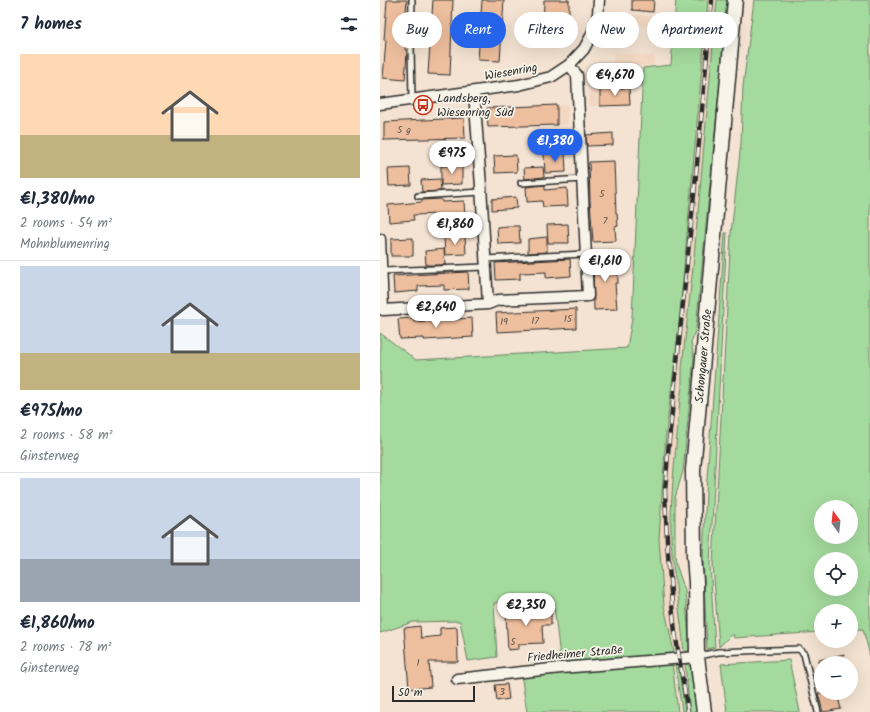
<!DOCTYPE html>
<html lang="en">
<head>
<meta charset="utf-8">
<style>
  :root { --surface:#fff; --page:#f2f2f3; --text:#1f2937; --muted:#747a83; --line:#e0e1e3; --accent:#2563eb }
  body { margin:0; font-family:Kalam,sans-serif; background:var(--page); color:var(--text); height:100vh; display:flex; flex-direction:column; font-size:15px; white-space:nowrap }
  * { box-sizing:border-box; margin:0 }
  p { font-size:13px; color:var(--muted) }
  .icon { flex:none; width:22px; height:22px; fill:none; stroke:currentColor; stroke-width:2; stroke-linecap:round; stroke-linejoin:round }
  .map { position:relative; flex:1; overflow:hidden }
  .sheet { display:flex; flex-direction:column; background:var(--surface); width:380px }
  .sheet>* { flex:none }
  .hud { position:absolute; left:12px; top:12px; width:380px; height:36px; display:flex; gap:8px }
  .needle { width:26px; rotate:345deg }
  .fabs { position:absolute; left:434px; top:500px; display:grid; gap:8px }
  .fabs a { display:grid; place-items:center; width:44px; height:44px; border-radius:50%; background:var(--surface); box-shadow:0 4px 16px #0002; font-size:20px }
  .scale { position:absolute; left:12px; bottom:10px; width:83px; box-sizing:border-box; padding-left:4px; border:2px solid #2b2b2b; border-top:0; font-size:11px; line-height:14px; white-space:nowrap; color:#2b2b2b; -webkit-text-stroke:3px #f7f3e8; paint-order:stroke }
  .price { position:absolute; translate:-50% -34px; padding:0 9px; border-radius:14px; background:#fff; color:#222; font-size:13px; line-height:26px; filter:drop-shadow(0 1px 2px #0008) }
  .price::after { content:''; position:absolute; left:50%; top:24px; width:12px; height:9px; margin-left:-6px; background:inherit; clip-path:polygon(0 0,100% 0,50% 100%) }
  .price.selected { background:var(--accent); color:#fff }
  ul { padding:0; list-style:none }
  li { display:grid; align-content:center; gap:8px; height:212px; padding:0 20px }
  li+li { border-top:1px solid var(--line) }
  li span { display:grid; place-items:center; height:124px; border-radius:0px; color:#555 }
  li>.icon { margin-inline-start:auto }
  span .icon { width:72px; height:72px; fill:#fffc; stroke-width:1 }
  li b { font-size:17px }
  h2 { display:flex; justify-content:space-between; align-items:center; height:48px; padding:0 20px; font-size:17px }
  .tag { padding:0 14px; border-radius:18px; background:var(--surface); box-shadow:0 4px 16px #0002; font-size:14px; line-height:36px }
  .tag.selected { background:var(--accent); color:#fff }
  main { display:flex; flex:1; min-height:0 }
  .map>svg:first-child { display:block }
  .built { fill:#f2d8c2 }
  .green { fill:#a4da9d; stroke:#688264; fill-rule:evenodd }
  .building { fill:#eebf9e; stroke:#2b2b2b }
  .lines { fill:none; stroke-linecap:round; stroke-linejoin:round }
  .service-casing { stroke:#2b2b2b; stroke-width:8 }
  .minor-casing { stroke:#2b2b2b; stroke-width:13 }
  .secondary-casing { stroke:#2b2b2b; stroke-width:17 }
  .service { stroke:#f7f3e8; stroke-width:5 }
  .minor { stroke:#f7f3e8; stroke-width:10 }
  .secondary { stroke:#f7f3e8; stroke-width:14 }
  .rail-casing { stroke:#2b2b2b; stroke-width:4.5 }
  .rail { stroke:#f7f3e8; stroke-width:3; stroke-dasharray:9; stroke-linecap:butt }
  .labels { text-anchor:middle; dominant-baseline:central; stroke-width:3.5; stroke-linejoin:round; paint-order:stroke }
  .number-label { font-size:10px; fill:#5c5048 }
  .street-label { font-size:12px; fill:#2b2b2b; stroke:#f7f3e8 }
  .poi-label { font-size:12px; fill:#2b2b2b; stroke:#f7f3e8; text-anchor:start }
</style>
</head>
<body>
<main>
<section class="sheet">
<h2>7 homes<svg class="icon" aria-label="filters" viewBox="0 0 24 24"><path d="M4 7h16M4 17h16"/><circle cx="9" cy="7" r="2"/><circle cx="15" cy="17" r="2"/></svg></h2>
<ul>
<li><span style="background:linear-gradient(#ffd9b3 65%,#c2b280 0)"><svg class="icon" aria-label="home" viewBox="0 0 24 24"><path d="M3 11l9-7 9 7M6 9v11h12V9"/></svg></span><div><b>€1,380/mo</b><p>2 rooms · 54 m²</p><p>Mohnblumenring</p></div></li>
<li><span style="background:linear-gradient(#c9d6e8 70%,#c2b280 0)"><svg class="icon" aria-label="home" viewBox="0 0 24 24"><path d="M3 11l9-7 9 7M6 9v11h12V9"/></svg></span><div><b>€975/mo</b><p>2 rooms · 58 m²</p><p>Ginsterweg</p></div></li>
<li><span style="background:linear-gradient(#c9d6e8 65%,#9aa5b1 0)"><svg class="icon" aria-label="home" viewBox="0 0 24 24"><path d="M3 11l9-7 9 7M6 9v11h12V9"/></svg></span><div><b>€1,860/mo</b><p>2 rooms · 78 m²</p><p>Ginsterweg</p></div></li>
</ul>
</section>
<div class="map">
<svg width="490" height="712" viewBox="0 0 490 712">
  <rect width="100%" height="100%" fill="#f4e3d2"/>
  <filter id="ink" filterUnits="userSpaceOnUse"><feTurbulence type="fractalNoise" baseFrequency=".025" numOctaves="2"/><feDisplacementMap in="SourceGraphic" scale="8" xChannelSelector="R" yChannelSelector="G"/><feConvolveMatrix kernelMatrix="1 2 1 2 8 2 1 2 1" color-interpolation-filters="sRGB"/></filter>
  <g filter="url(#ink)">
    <!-- built -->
    <path class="built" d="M328 0H337L313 267 305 334 302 367V388L300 398 293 490 291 537 294 569 310 712H303L295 657 284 606 279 539 286 433 298 335Z
      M238 13 277 17 276 27 237 23Z
      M234 53 274 56 273 67 233 64Z
      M209 89H220V106H209Z
      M177 105H188V125H177Z"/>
    <!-- green -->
    <path class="green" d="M296 0H328L298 335 286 433 279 539 284 606 295 657 181 666 173 597 114 603 117 657 88 661 80 621 33 622 0 633V333L36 360 247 348 252 318 263 68 291 65Z
      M337 0H348L316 328 311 343 314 357 303 471 295 498V555L296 564 305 591 310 650 304 653C301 614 293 577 291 538 290 492 297 444 300 398L302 388V367L313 267Z
      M374 0H490V656L483 629 471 630V611H441V632L354 638 353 634 351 635 339 647 333 564 351 233 361 143 363 86ZM441 507H471V537H441ZM441 559H471V589H441Z
      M345 233H347L330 564 335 647 327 649 323 558 326 492Z
      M409 660 420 712H347L341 664Z
      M292 662 298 712H147L141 674Z
      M305 663 310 666 313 672 317 712H310Z
      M295 664H298L305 712H302Z"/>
    <!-- building -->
    <path class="building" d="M7 0H27L26 11H28V21L25 50H27V52L25 80 3 78 6 40H4Z
      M53 0H73L70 75 48 74Z
      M102 0H124L120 61 98 60Z
      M164 0H189V31H163Z
      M252 0H274L273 12 252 10Z
      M249 88 250 105 220 106V89Z
      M177 105V125L108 127 107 108Z
      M84 118 85 138 4 140V122Z
      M233 133V145L207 146 206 135Z
      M185 153 186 172 165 173 164 154Z
      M136 155 137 172 115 173 114 156Z
      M234 161 236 213H237L238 226 235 227 236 241 213 242 210 201 209 162Z
      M82 165V184L61 185V166Z
      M163 167 164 177 145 179 144 168Z
      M30 168 31 185 9 186 8 169Z
      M60 179 61 191 42 192 41 180Z
      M165 185V190L187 188 188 206 163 207 162 201 147 202 146 187Z
      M136 197 137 208 112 210V199Z
      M61 199 62 202 84 201 85 218 60 219 59 214 33 215 34 220 9 222 8 205 42 202V200Z
      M188 224 189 243H168L167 225Z
      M128 226H139L140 243 118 244 117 227Z
      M85 236 86 254 65 255 64 237Z
      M167 237V252L148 253V239Z
      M33 238V256H11V239Z
      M64 249 65 265H46L45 251Z
      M237 257 238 283H235L237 309 214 310 213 258Z
      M190 259 191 276 166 278V272L140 273V279L116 280 115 263Z
      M88 272 89 289 64 290V285L38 286V291L14 293 13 276Z
      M196 309V328L117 332 116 313Z
      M34 318V322L92 318 93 337 44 340V338L20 339 18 319Z
      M161 607H171V625H162L163 643 139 644V649L128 650 126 615H129V609L140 608V612L161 611Z
      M40 626 41 638 60 636V628L77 627 78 662H49L51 687 29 689 24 628Z
      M464 654 466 663H439V660Z
      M127 684 129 699 117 701 115 685Z
      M438 693H457L461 709 443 712Z"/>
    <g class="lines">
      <!-- service casing -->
      <g class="service-casing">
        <path id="service" d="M32 100 31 46 32 0
          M141 183 202 179
          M38 196 101 192
          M105 259 205 254
          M2 271 105 267
          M318 656 338 652 419 649 424 654 438 712"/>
      </g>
      <!-- minor casing -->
      <g class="minor-casing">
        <path id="minor" d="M94 92 101 186 108 304
          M0 104 139 85 171 77 189 65 204 49 212 34 218 14 219 0
          M0 239 3 310 108 304 118 300 208 296 197 75 189 65
          M77 679 181 668 317 657"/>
      </g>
      <!-- secondary casing -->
      <g class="secondary-casing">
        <g id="secondary">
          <path id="s1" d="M324 712 317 657 316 582 314 556 313 470 355 0"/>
        </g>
      </g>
      <!-- service -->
      <use href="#service" class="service"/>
      <!-- minor -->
      <use href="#minor" class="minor"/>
      <!-- secondary -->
      <use href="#secondary" class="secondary"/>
      <!-- rail casing -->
      <g class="rail-casing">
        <path id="rail" d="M308 712 295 632 292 605 287 541 285 491 289 441 316 175 332 0"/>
      </g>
      <!-- rail -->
      <use href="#rail" class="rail"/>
    </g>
  </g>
  <!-- icons -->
  <defs>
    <g id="bus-ring" transform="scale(1)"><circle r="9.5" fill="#f7f3e8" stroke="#c8321e" stroke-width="1.5"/><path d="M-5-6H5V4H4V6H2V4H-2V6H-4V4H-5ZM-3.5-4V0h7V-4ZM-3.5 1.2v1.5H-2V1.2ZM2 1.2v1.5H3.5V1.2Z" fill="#c8321e"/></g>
  </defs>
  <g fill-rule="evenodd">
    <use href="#bus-ring" x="43" y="105"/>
  </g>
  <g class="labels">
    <!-- number labels -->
    <g class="number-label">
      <text x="24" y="130">5 g</text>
      <text x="222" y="194">5</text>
      <text x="225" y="221">7</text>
      <text x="188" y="319">15</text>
      <text x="155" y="321">17</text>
      <text x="124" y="322">19</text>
      <text x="133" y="642">5</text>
      <text x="38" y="663">1</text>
      <text x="122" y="692">3</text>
    </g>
    <!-- street labels -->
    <g class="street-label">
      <text transform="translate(131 72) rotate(-10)">Wiesenring</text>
      <text stroke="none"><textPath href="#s1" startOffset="357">Schongauer Straße</textPath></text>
      <text transform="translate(195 654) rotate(-5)">Friedheimer Straße</text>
    </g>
    <!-- poi labels -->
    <g class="poi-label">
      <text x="57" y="98">Landsberg,<tspan x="57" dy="14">Wiesenring Süd</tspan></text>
    </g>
  </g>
</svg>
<div class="fabs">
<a><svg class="needle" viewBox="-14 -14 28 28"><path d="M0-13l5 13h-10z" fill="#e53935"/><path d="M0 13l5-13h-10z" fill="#747a83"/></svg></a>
<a><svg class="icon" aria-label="locate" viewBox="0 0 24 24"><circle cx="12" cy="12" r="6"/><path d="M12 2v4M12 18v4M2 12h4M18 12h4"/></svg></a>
<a>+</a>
<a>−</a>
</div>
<div class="scale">50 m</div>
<b class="price" style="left:235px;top:97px">€4,670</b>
<b class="price selected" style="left:175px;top:163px">€1,380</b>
<b class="price" style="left:72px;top:175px">€975</b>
<b class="price" style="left:75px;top:246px">€1,860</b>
<b class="price" style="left:225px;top:283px">€1,610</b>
<b class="price" style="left:56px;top:329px">€2,640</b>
<b class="price" style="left:146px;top:627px">€2,350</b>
<div class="hud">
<a class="tag">Buy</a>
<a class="tag selected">Rent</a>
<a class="tag">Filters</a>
<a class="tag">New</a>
<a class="tag">Apartment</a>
</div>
</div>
</main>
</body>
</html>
